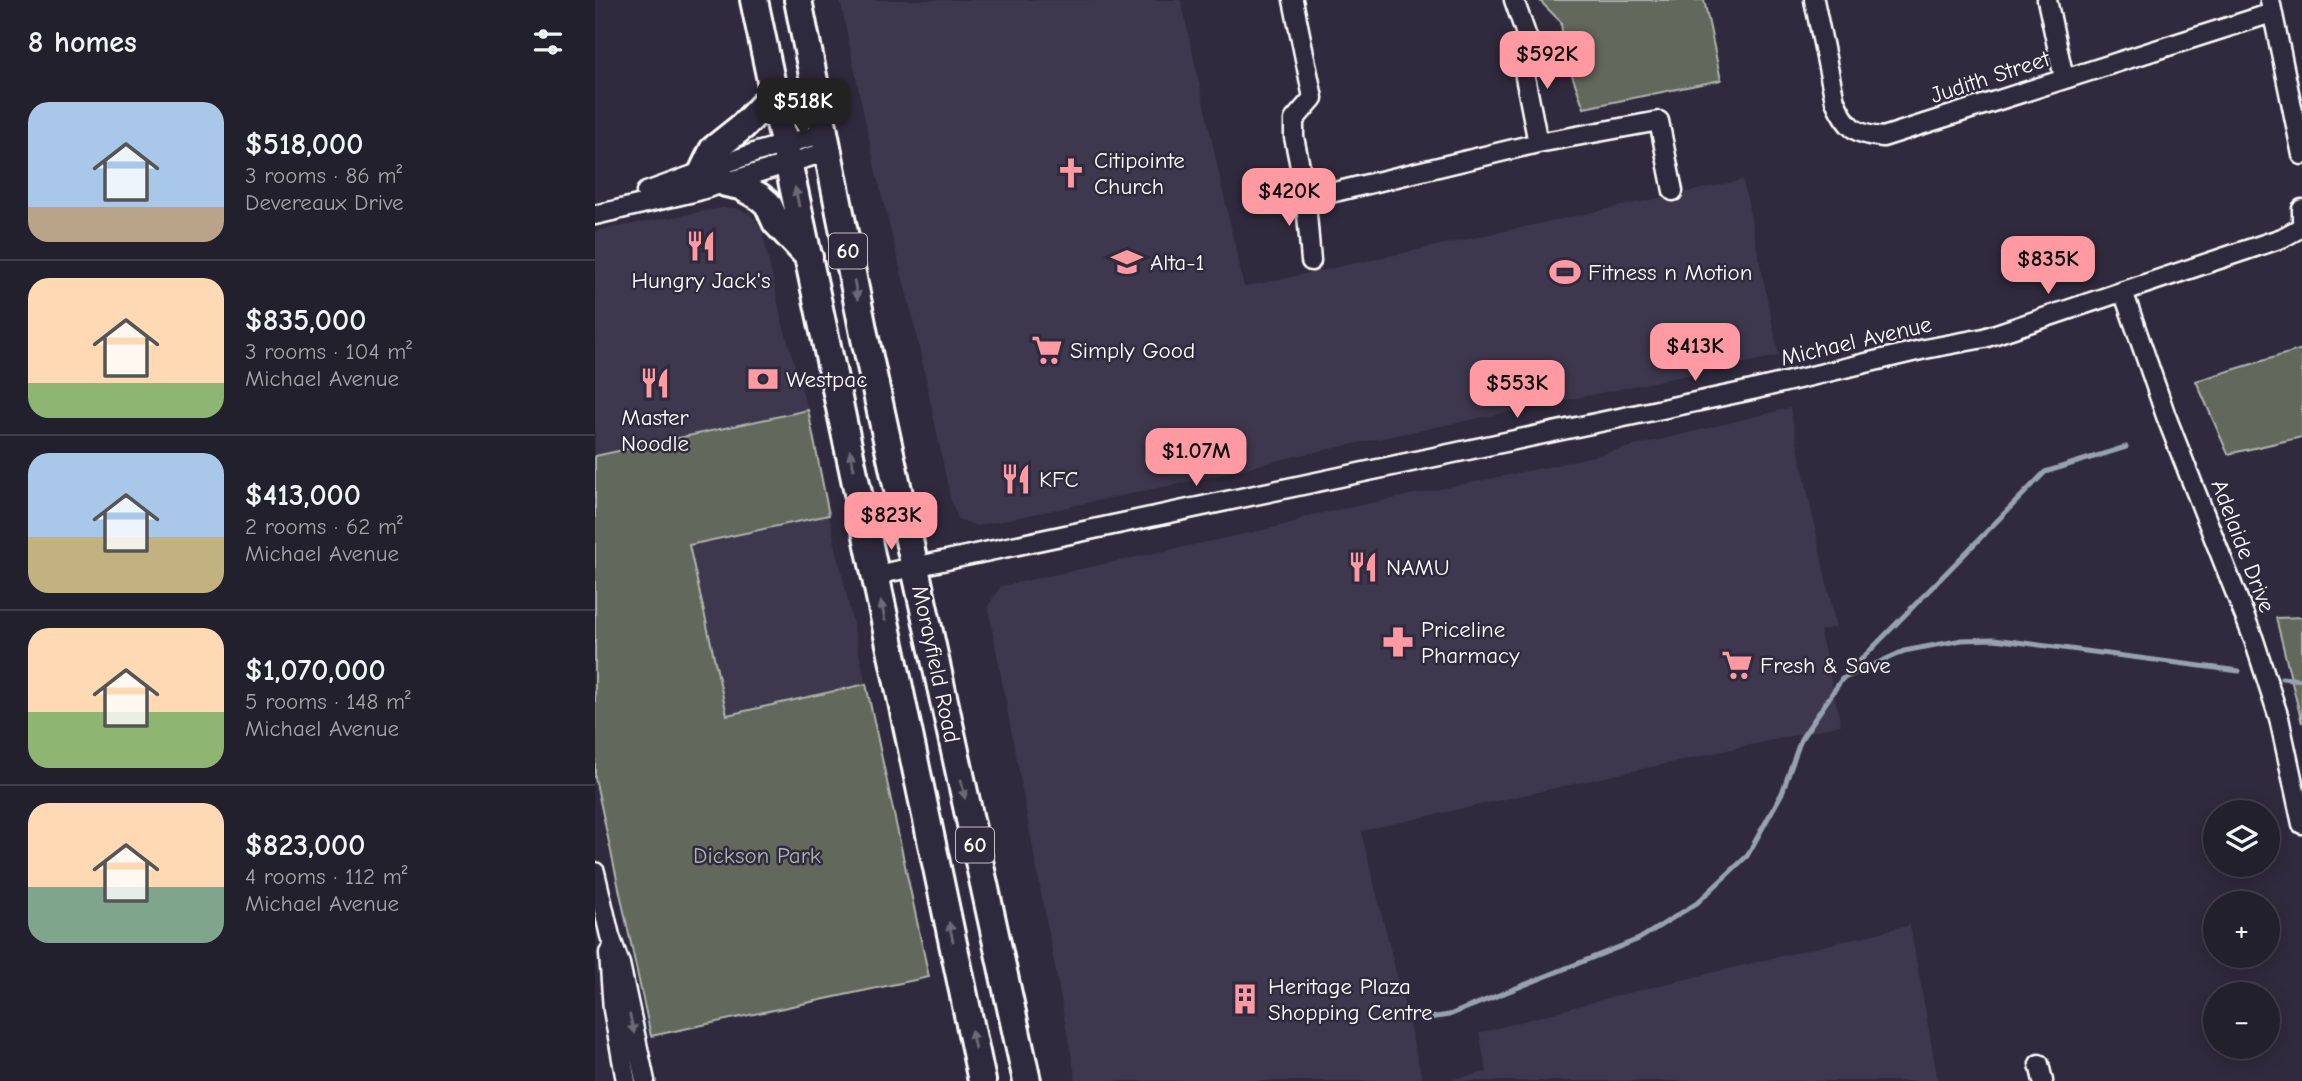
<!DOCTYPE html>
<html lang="en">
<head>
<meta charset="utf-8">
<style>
  :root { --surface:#23202e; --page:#2f2d3a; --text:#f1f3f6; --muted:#a3a3aa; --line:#403e4a; --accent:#ff9aa2 }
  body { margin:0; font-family:"Comic Neue",sans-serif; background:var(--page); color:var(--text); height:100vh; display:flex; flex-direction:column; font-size:26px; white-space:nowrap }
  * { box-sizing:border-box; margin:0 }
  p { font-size:23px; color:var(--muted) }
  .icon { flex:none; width:38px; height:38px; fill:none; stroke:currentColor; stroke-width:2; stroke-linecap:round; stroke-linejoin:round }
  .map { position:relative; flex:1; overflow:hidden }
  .side { display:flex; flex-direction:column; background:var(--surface); width:595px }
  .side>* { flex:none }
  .fabs { position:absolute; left:1608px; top:800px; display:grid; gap:14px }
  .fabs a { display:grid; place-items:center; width:77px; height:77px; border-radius:50%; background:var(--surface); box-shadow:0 4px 18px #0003,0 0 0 2px var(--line); font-size:35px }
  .price { position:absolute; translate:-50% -60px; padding:0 16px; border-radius:14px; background:var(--accent); color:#111; font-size:23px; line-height:46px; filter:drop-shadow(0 2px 4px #0008) }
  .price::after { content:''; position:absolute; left:50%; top:42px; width:21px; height:16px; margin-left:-10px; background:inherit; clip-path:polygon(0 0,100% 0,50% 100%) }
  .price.current { background:#222; color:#fff }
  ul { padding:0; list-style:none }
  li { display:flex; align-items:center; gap:21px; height:175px; padding:0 28px }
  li+li { border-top:2px solid var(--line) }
  li span { display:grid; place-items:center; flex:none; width:196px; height:140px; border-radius:21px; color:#555 }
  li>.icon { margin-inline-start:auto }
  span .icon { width:84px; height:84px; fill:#fffc; stroke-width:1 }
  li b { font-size:30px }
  h2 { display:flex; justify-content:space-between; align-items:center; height:84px; padding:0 28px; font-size:30px }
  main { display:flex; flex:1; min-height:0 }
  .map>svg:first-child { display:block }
  .built { fill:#3d384e }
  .green { fill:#62685b; stroke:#b0b4ad; stroke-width:2 }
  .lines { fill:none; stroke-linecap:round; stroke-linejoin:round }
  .stream { stroke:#97a2b0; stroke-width:5 }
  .minor-casing { stroke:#fff; stroke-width:23 }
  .primary-casing { stroke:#fff; stroke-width:32 }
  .minor { stroke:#2f2a3d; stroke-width:18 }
  .primary { stroke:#2f2a3d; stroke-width:26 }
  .oneway { fill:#6d6a77 }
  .labels { text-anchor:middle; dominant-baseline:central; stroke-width:5; stroke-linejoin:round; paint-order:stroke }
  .shield { fill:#2f2a3d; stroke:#c1bfc5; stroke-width:2 }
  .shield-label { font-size:21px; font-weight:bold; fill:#fff }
  .street-label { font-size:23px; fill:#fff; stroke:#2f2a3d }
  .poi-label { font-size:23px; fill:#fff; stroke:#2f2a3d; text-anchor:start }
  .park-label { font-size:23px; fill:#b0b4ad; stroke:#2f2a3d }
</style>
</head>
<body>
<main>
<section class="side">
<h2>8 homes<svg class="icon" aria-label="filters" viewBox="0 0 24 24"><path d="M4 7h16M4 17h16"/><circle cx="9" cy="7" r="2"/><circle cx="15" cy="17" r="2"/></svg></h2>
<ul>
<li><span style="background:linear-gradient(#a9c7e8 75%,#b9a48a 0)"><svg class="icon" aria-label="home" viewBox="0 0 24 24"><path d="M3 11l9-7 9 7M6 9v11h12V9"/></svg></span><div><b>$518,000</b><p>3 rooms · 86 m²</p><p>Devereaux Drive</p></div></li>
<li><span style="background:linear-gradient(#ffd9b3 75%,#8fb573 0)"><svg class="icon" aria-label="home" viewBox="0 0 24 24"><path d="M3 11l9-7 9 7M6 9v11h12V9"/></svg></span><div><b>$835,000</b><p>3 rooms · 104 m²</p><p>Michael Avenue</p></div></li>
<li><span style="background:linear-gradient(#a9c7e8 60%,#c2b280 0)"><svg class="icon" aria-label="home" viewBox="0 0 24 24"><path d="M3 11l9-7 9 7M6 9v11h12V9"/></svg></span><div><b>$413,000</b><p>2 rooms · 62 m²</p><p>Michael Avenue</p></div></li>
<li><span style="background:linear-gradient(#ffd9b3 60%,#8fb573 0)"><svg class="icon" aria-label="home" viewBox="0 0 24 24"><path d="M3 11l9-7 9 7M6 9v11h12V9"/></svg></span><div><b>$1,070,000</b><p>5 rooms · 148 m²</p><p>Michael Avenue</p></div></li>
<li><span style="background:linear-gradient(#ffd9b3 60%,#7fa58c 0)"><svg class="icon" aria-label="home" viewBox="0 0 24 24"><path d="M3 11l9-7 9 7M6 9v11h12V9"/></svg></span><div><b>$823,000</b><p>4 rooms · 112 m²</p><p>Michael Avenue</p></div></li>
</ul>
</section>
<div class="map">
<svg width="1707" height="1081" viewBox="0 0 1707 1081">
  <rect width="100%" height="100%" fill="#2f2a3d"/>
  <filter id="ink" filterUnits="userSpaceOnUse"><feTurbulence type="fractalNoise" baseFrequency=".0143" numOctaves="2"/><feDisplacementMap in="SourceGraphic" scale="14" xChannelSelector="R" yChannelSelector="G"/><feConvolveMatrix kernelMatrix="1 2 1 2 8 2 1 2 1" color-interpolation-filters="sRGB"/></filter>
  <g filter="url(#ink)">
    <!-- built -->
    <path class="built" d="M245 0H586L649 287 1148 180 1184 356 701 456 620 476 382 526 363 519 356 501 319 323 281 173Z
      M127 208H140L156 214 167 230 187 321 213 410 0 456V231Z
      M1195 408 1241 627 1225 631 1246 725 766 831 828 1081H481L393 606 406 586 700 523 708 517 957 466Z
      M234 515 271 684 132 715 93 545Z
      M1315 925 1343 1081H850L892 1072 884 1033 1016 997Z"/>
    <!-- green -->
    <path class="green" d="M944 0H1109L1126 80 989 108 969 53 966 22Z
      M1707 349V437L1633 454 1601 381Z
      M213 410 234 515 94 545 132 715 271 684 334 977 56 1036 0 778V456Z
      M1707 617V723L1681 618Z"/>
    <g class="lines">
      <!-- stream -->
      <path class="stream" d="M1252 674 1450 472 1531 447
        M1687 678 1707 680
        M828 1019 854 1015 1044 939 1102 903 1152 856 1187 793 1206 739 1247 679 1309 651 1367 640 1399 639 1644 671"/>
      <!-- minor casing -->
      <g class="minor-casing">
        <path id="minor" d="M698 0 718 98 699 120V137L710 191 723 196 943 143 1064 121 1078 191
          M919 0 933 40 930 77 943 143
          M1219 0 1240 101C1251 126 1259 135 1288 137L1677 13
          M1452 0 1469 78
          M1675 0 1707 155
          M710 191 716 261
          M51 192 162 152 230 133
          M1707 209V220
          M0 215 103 191 234 151
          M1528 291 1571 416 1659 640 1684 718 1707 824
          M281 575 1157 390 1330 349 1389 338 1687 238 1707 227
          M0 872 15 936 25 964 50 1081
          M14 953 18 1010 31 1081
          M1444 1064 1448 1081"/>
      </g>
      <!-- primary casing -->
      <g class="primary-casing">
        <path id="primary" d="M159 0 387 1081
          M203 0 269 334 432 1081
          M108 171 118 150 148 126 180 93
          M131 183 145 186 165 197 173 204 181 222 214 257"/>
      </g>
      <!-- minor -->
      <use href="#minor" class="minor"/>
      <!-- primary -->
      <use href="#primary" class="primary"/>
    </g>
    <!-- one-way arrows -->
    <defs><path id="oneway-solid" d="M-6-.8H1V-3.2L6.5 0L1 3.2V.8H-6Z" transform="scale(1.75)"/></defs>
    <g class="oneway">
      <use href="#oneway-solid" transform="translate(202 197) rotate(-102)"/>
      <use href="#oneway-solid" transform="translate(261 290) rotate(79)"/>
      <use href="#oneway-solid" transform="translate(257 460) rotate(-102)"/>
      <use href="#oneway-solid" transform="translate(288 611) rotate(-102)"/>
      <use href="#oneway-solid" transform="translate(368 789) rotate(78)"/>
      <use href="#oneway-solid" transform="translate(356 932) rotate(-102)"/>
      <use href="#oneway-solid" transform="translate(37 1024) rotate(77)"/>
      <use href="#oneway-solid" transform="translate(378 1040) rotate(-102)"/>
    </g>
  </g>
  <!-- icons -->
  <defs>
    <g id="church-bare" transform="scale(2.415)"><path d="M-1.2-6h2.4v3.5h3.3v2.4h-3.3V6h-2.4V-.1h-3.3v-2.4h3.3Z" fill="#ff9aa2" stroke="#2f2a3d" stroke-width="2.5" paint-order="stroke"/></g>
    <g id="restaurant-bare" transform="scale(2.415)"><path d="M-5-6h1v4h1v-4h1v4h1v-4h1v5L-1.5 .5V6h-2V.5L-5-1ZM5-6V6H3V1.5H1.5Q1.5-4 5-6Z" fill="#ff9aa2" stroke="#2f2a3d" stroke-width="2.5" paint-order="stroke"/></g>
    <g id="school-bare" transform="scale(2.415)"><path d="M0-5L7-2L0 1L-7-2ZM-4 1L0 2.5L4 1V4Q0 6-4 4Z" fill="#ff9aa2" stroke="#2f2a3d" stroke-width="2.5" paint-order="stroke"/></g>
    <g id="stadium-bare" transform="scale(2.415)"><path d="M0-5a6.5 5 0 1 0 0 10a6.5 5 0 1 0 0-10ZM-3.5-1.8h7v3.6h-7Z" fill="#ff9aa2" stroke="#2f2a3d" stroke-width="2.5" paint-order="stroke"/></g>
    <g id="supermarket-bare" transform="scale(2.415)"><path d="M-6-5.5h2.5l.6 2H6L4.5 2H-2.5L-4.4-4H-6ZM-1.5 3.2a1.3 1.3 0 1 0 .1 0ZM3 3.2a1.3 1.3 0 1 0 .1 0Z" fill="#ff9aa2" stroke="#2f2a3d" stroke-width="2.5" paint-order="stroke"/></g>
    <g id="bank-bare" transform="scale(2.415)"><path d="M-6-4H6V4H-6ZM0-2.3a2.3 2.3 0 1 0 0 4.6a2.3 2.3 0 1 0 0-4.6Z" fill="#ff9aa2" stroke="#2f2a3d" stroke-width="2.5" paint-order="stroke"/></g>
    <g id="pharmacy-bare" transform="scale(2.415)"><path d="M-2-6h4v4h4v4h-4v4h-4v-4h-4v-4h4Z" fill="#ff9aa2" stroke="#2f2a3d" stroke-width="2.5" paint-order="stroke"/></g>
    <g id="building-bare" transform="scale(2.415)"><path d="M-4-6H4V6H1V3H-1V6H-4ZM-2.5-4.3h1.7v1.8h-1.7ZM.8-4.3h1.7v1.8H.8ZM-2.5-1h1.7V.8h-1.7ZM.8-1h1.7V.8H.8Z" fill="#ff9aa2" stroke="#2f2a3d" stroke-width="2.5" paint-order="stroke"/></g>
  </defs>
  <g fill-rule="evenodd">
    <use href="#church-bare" x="476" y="173"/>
    <use href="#restaurant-bare" x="106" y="246"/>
    <use href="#school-bare" x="532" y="262"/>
    <use href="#stadium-bare" x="970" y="272"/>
    <use href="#supermarket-bare" x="452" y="350"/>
    <use href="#bank-bare" x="168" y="379"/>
    <use href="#restaurant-bare" x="60" y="383"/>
    <use href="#restaurant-bare" x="421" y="479"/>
    <use href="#restaurant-bare" x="768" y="567"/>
    <use href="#pharmacy-bare" x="803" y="642"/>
    <use href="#supermarket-bare" x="1142" y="665"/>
    <use href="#building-bare" x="650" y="999"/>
  </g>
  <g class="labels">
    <!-- shield labels -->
    <g class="shield">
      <rect x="234" y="233.5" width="38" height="35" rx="5"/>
      <rect x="361" y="827.5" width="38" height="35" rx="5"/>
    </g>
    <g class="shield-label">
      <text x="253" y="251">60</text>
      <text x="380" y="845">60</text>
    </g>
    <!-- street labels -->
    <g class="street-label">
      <text transform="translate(1395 77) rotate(-18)">Judith Street</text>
      <text transform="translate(1261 341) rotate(-13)">Michael Avenue</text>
      <text transform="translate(1648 546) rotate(69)">Adelaide Drive</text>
      <text transform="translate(341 664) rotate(78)">Morayfield Road</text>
    </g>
    <!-- poi labels -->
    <g class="poi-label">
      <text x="499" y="160">Citipointe<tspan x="499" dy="26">Church</tspan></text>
      <text x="555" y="262">Alta-1</text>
      <text x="993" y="272">Fitness n Motion</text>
      <text x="106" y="280" text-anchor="middle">Hungry Jack's</text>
      <text x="475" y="350">Simply Good</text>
      <text x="191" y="379">Westpac</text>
      <text x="60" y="417" text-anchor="middle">Master<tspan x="60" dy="26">Noodle</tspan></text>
      <text x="444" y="479">KFC</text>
      <text x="791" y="567">NAMU</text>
      <text x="826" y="629">Priceline<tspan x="826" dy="26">Pharmacy</tspan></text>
      <text x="1165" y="665">Fresh &amp; Save</text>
      <text x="673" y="986">Heritage Plaza<tspan x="673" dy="26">Shopping Centre</tspan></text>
    </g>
    <!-- park labels -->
    <g class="park-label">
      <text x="162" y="855">Dickson Park</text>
    </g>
  </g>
</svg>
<div class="fabs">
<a><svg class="icon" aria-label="layers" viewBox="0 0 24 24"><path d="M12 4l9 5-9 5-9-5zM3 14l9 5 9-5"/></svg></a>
<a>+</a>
<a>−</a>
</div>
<b class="price" style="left:952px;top:91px">$592K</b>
<b class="price current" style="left:208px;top:138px">$518K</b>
<b class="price" style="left:694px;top:228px">$420K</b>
<b class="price" style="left:1453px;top:296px">$835K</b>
<b class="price" style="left:1100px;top:383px">$413K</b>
<b class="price" style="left:922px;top:420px">$553K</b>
<b class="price" style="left:601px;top:488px">$1.07M</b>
<b class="price" style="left:296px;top:552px">$823K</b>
</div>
</main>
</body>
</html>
